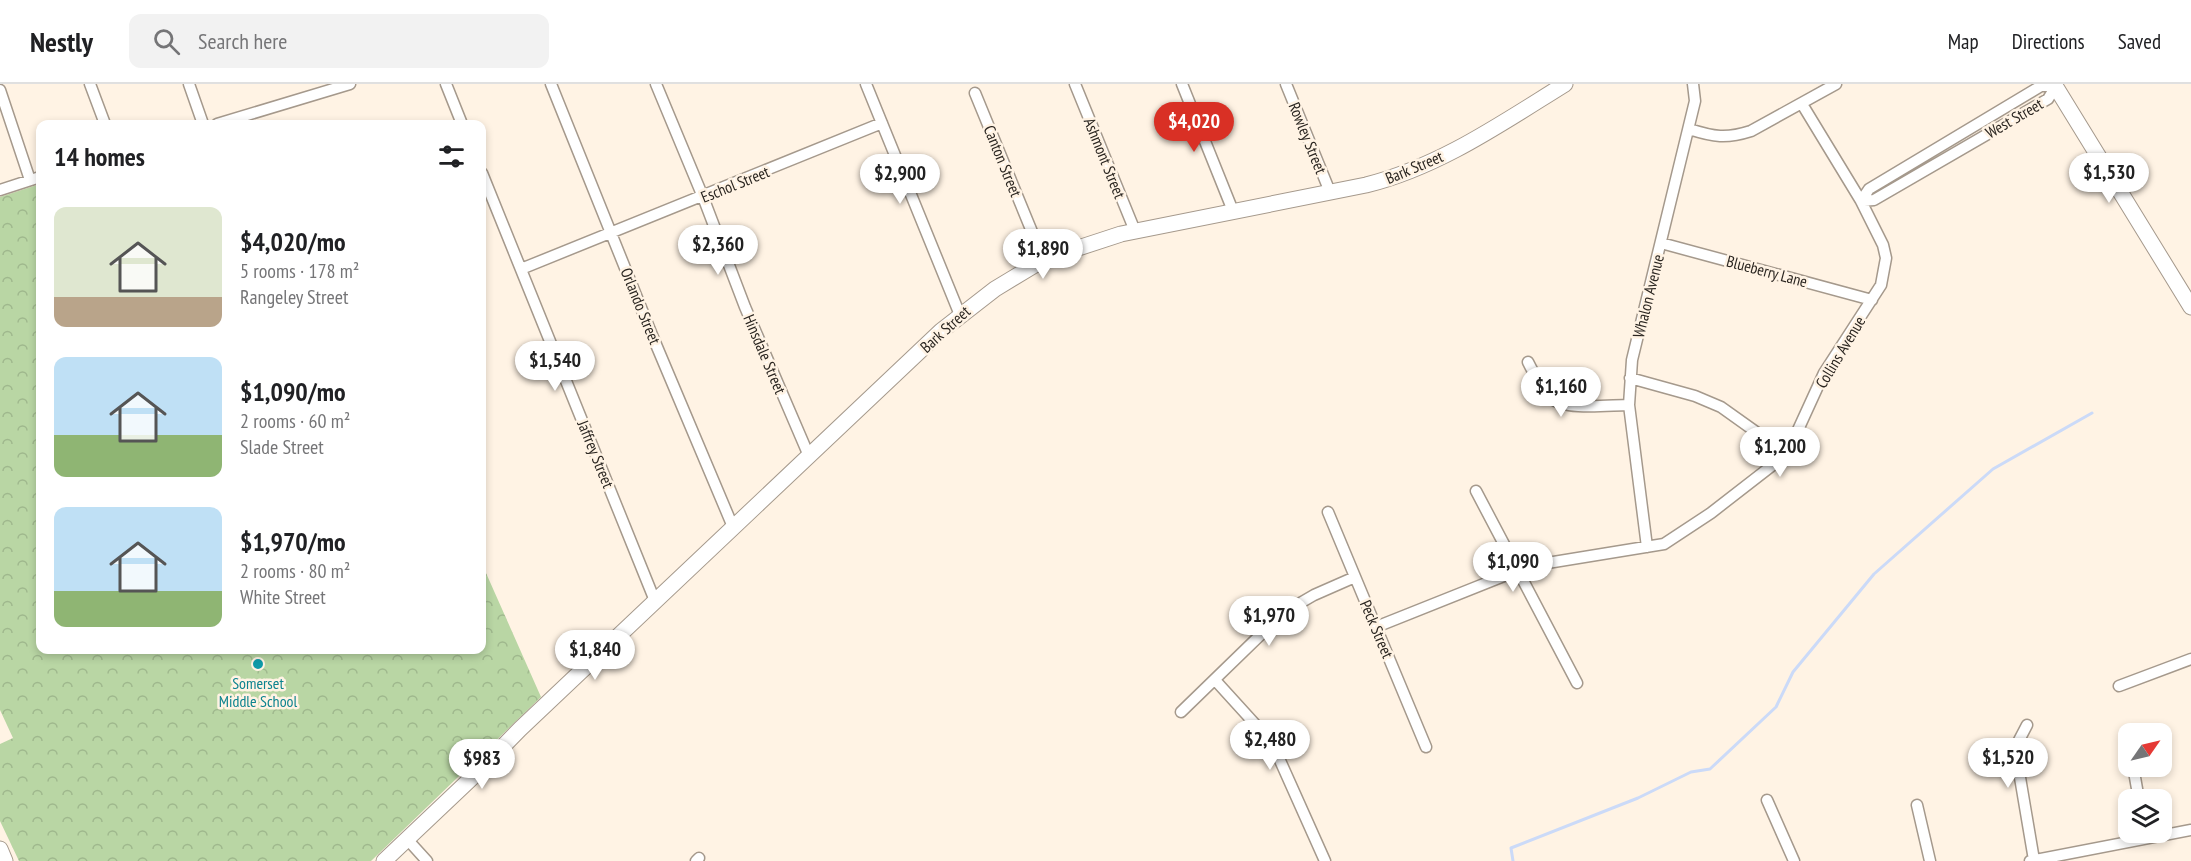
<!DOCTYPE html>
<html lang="en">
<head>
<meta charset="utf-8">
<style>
  :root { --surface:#fff; --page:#f2f2f2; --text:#202124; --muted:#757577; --line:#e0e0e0; --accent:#d93025 }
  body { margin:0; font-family:"PT Sans Narrow",sans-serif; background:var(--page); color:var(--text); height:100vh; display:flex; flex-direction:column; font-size:22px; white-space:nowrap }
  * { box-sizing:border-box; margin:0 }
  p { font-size:20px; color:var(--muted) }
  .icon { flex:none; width:33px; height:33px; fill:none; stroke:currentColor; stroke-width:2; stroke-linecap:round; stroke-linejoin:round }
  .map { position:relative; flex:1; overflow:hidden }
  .sheet { position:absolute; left:36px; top:36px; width:450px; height:534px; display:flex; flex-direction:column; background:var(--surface); border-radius:12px; box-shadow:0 3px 9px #0003 }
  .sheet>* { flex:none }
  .needle { width:39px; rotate:56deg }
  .buttons { position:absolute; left:2118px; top:639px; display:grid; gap:12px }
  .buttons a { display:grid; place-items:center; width:54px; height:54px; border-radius:12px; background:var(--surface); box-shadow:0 3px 9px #0003; font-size:30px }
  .price { position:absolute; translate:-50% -51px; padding:0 14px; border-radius:21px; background:#fff; color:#222; font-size:20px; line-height:39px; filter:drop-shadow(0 2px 3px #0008) }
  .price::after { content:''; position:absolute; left:50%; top:36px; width:18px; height:14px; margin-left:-9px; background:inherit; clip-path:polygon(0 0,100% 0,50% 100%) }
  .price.active { background:var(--accent); color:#fff }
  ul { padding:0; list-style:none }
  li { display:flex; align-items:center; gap:18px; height:150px; padding:0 18px }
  li span { display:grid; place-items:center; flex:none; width:168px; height:120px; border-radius:12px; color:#555 }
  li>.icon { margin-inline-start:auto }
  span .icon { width:72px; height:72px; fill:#fffc; stroke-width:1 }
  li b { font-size:26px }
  h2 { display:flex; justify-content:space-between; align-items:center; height:72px; padding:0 18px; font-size:26px }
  header { display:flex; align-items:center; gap:36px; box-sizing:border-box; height:84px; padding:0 30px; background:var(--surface); border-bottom:2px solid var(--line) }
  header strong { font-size:28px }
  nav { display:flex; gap:33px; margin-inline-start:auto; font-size:21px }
  .search { width:420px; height:54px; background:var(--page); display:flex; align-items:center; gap:15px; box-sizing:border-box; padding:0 21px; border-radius:12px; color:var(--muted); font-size:22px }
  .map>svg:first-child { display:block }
  .park { fill:url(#park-crowns) }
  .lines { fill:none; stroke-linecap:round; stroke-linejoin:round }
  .stream { stroke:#cbdaf8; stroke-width:3 }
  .street-casing { stroke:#a5998c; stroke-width:13 }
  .secondary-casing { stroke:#a5998c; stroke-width:17 }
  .street { stroke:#fff; stroke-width:10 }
  .secondary { stroke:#fff; stroke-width:15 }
  .culture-dot { fill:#0f9aa8; stroke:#fff3e4; stroke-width:2 }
  .labels { text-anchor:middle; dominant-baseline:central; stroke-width:5; stroke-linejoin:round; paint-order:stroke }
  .street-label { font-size:16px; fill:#2b2621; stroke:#fff3e4 }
  .culture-label { font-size:16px; fill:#0d838f; stroke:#fff3e4 }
</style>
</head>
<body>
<header>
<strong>Nestly</strong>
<div class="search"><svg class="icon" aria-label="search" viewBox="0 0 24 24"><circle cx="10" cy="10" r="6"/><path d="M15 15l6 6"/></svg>Search here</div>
<nav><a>Map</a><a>Directions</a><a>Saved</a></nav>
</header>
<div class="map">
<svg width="2191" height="777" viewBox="0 0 2191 777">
  <defs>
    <pattern id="park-crowns" width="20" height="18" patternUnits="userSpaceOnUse" patternTransform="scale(1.5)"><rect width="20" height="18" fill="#b9d6a4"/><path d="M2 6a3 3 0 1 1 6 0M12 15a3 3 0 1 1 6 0" fill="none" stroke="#9fb88d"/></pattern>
  </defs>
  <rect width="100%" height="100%" fill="#fff3e4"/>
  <!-- park -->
  <path class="park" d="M40 100V566H482V480L541 613 371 777H19L0 737V660L13 654 0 626V113Z"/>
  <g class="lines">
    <!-- stream -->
    <path class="stream" d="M1513 777 1511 764 1638 714 1691 688 1710 685 1776 623 1793 588 1874 490 1993 385 2092 329"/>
    <!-- street casing -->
    <g class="street-casing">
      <path id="street" d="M90 0 105 40
        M189 0 203 40
        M446 0 462 40
        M551 0 652 251 733 443
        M656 0 703 113 745 223 809 372
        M866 0 960 231
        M1075 0 1135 147
        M1182 0 1233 127
        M1286 0 1330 108
        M0 6 30 96
        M975 9 1044 177
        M217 40 350 0
        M1689 45C1714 53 1726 55 1751 47L1836 0
        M482 89 655 517
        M0 106 40 93
        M1861 117 1869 105 2041 2H2056
        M1861 117 1874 116 2048 15 2056 2
        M1661 159 1872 216
        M521 185 882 39
        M1528 278C1534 290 1541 304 1551 314 1566 327 1609 321 1629 321
        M1630 294 1695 312 1721 323 1787 370
        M1476 407 1577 599
        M1328 428 1426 663
        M1647 463 1629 321 1632 276 1695 17 1693 0
        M1376 543 1529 482 1664 460 1711 429 1787 370 1824 289 1881 201 1886 174 1883 161 1861 117 1802 20
        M1215 596 1265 651 1274 663 1325 777
        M2119 602 2191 575
        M1181 628 1283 529 1314 511 1355 493
        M2027 641 2015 664 2034 776
        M2128 657V660
        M2133 682 2139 716
        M1767 716 1794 777
        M1917 721 1930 777
        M407 755 427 777
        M696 777 699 774
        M2030 777 2191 746"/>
    </g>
    <!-- secondary casing -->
    <g class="secondary-casing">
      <path id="secondary" d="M2054 0 2191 223
        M0 765 5 777
        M384 777 479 687 520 645 941 247 995 205 1033 182 1060 170 1121 150 1366 101C1439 83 1502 39 1565 0"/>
    </g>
    <!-- street -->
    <use href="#street" class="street"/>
    <!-- secondary -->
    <use href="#secondary" class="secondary"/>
  </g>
  <!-- markers -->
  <circle class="culture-dot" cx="258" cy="580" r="6"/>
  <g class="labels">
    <!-- street labels -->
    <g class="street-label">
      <text transform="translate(2014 34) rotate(-30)">West Street</text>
      <text transform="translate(1308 54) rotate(68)">Rowley Street</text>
      <text transform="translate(1105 74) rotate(68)">Ashmont Street</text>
      <text transform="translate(1003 77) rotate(68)">Canton Street</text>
      <text transform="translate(1414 83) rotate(-23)">Bark Street</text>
      <text transform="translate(735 100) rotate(-22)">Eschol Street</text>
      <text transform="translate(1767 187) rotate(15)">Blueberry Lane</text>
      <text transform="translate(1648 212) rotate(-76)">Whalon Avenue</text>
      <text transform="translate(641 222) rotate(68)">Orlando Street</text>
      <text transform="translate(945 245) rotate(-42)">Bark Street</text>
      <text transform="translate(1840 268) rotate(-59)">Collins Avenue</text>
      <text transform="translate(765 270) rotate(67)">Hinsdale Street</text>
      <text transform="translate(596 370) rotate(68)">Jaffrey Street</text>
      <text transform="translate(1377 545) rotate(67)">Peck Street</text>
    </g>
    <!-- culture labels -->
    <g class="culture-label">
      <text x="258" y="599">Somerset<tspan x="258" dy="18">Middle School</tspan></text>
    </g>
  </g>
</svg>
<div class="buttons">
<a><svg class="needle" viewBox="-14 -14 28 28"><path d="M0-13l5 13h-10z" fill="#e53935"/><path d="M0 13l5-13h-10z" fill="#757577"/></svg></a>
<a><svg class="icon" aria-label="layers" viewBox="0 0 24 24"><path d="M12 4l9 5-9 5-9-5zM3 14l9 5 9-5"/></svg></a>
</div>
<b class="price active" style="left:1194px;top:69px">$4,020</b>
<b class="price" style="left:2109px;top:120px">$1,530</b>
<b class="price" style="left:900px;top:121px">$2,900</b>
<b class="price" style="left:718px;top:192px">$2,360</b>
<b class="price" style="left:1043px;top:196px">$1,890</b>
<b class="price" style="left:555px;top:308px">$1,540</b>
<b class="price" style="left:1561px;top:334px">$1,160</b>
<b class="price" style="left:1780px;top:394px">$1,200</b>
<b class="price" style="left:1513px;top:509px">$1,090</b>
<b class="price" style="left:1269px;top:563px">$1,970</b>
<b class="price" style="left:595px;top:597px">$1,840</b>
<b class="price" style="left:1270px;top:687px">$2,480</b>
<b class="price" style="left:2008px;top:705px">$1,520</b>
<b class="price" style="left:482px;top:706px">$983</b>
<section class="sheet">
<h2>14 homes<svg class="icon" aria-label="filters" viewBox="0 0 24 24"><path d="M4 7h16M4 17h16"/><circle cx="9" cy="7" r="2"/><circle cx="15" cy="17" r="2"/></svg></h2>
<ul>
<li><span style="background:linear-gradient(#dfe7d0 75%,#b9a48a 0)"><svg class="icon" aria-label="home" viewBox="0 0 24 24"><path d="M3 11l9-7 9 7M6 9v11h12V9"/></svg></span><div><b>$4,020/mo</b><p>5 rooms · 178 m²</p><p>Rangeley Street</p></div></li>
<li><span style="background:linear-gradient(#bfe0f5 65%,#8fb573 0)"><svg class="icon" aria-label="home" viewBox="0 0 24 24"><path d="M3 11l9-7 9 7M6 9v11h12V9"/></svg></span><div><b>$1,090/mo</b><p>2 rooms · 60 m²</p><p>Slade Street</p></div></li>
<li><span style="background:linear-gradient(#bfe0f5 70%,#8fb573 0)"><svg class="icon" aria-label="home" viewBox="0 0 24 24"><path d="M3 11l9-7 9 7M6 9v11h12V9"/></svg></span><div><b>$1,970/mo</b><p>2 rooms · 80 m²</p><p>White Street</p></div></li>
</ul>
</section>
</div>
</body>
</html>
